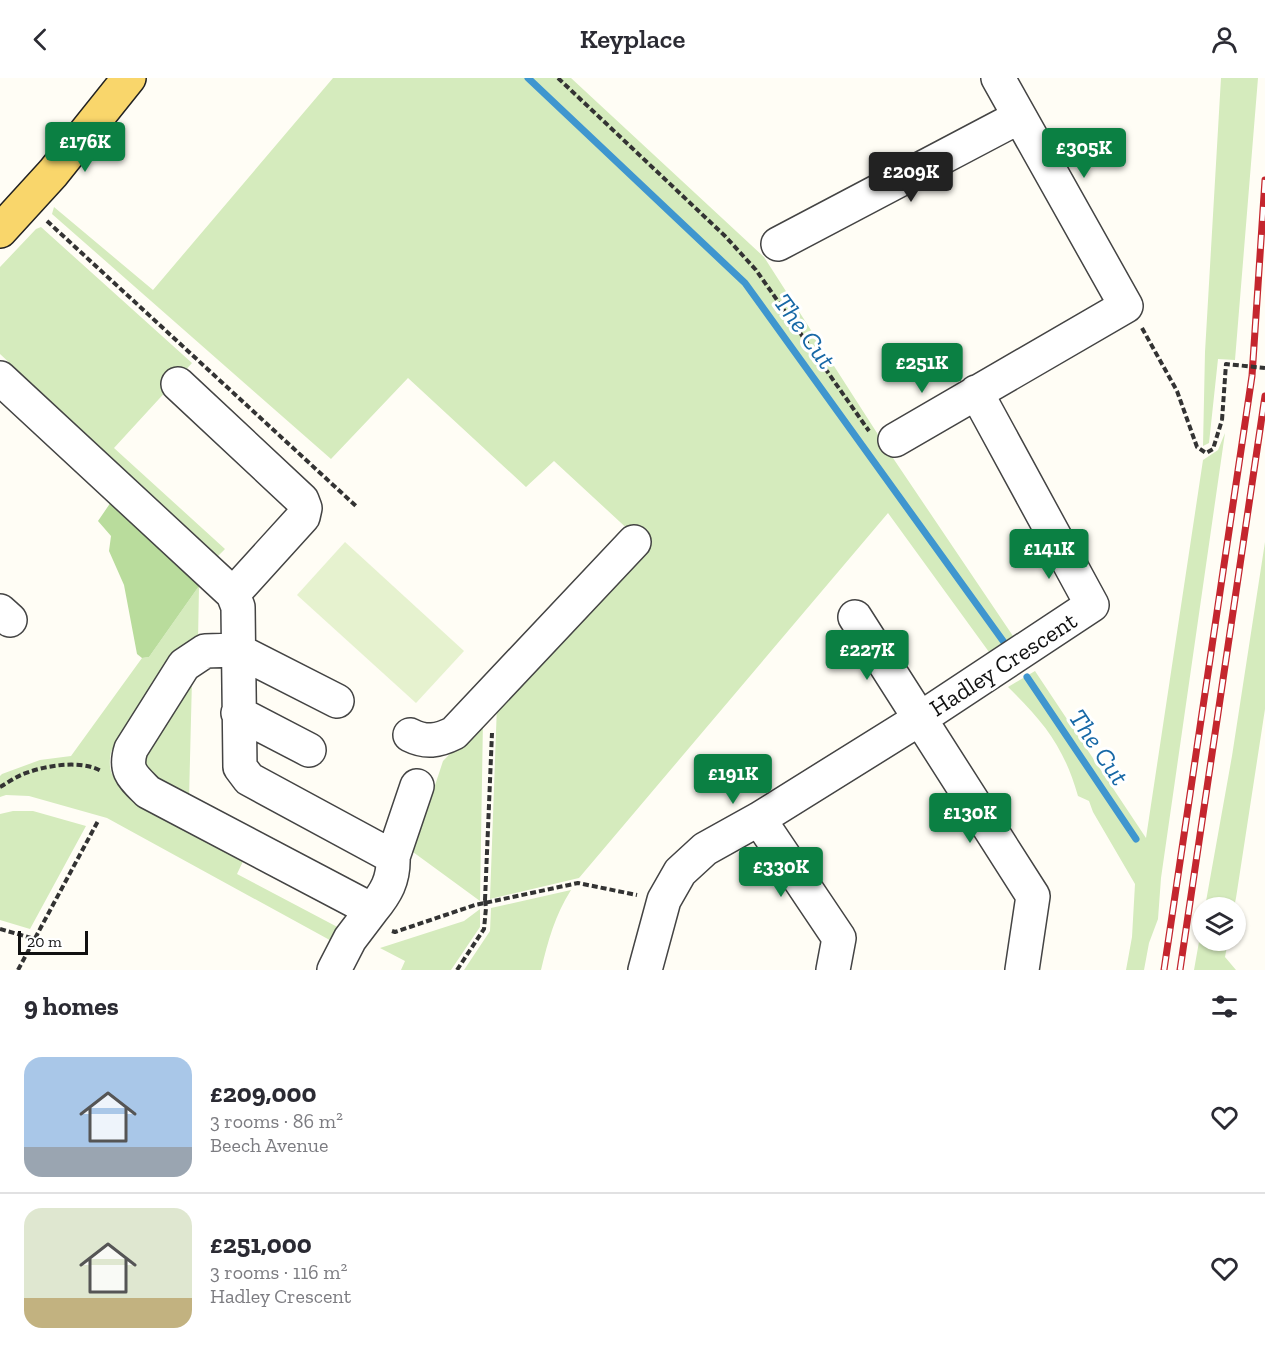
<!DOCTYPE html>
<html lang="en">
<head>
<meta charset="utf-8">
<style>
  :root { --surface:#fff; --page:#f7f7f7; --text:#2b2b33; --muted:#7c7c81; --line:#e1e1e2; --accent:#0b8043 }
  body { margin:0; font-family:"Zilla Slab",serif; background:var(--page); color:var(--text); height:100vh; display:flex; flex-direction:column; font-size:22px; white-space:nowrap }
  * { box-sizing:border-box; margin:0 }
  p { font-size:20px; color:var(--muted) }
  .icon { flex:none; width:33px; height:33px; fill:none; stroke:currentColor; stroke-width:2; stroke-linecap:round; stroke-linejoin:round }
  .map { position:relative; height:892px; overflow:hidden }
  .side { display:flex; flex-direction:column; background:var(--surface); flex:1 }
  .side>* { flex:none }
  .tools { position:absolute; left:1192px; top:819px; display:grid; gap:12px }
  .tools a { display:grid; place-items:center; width:54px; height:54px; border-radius:50%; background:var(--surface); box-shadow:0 2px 4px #0004; font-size:30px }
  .scale { position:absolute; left:18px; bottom:15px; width:70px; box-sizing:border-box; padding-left:6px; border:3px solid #111; border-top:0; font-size:16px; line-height:21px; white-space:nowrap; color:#111; -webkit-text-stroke:4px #fff; paint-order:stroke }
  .price { position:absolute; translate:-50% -51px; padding:0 14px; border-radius:6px; background:var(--accent); color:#fff; font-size:20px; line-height:39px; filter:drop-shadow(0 2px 3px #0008) }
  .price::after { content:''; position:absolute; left:50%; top:36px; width:18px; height:14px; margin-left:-9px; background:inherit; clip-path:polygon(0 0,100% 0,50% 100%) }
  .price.on { background:#222; color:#fff }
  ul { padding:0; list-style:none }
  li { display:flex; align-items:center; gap:18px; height:150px; padding:0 24px }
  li+li { border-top:2px solid var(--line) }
  li span { display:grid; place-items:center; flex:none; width:168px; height:120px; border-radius:18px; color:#555 }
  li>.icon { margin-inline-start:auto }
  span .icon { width:72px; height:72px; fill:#fffc; stroke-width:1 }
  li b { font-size:26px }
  h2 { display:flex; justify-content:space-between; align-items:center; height:72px; padding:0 24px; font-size:26px }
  header { display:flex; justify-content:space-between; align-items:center; height:78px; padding:0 24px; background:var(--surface); font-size:27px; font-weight:600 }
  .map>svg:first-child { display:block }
  .green { fill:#d5ebbd }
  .forest { fill:#b9dc9c }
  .pitch { fill:#e6f2cf }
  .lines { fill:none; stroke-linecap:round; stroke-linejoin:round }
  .stream { stroke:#3f96cf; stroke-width:7 }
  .minor-casing { stroke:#444; stroke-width:36 }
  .major-casing { stroke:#222; stroke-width:36 }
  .path { stroke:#333; stroke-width:4; stroke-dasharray:6 3; stroke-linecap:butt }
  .minor { stroke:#fff; stroke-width:33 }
  .major { stroke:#f9d66b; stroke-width:33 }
  .rail-casing { stroke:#c4262e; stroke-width:7 }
  .rail { stroke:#fff; stroke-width:4.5; stroke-dasharray:14; stroke-linecap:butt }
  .path-bridge { stroke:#333; stroke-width:4; stroke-dasharray:6 3; stroke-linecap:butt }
  .labels { text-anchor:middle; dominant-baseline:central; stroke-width:6; stroke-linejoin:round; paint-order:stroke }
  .street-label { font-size:24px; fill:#111; stroke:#fff }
  .water-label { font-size:26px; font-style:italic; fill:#1768a6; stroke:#fff }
</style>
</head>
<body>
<header><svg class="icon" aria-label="back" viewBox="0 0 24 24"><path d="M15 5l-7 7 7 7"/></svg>Keyplace<svg class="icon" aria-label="person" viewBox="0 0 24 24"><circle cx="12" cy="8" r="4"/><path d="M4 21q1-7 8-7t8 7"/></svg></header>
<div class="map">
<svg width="1265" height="892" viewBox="0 0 1265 892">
  <rect width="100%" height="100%" fill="#fffdf5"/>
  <!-- green -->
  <path class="green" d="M333 0H571L764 179 895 383 1013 558 989 574 888 435 579 800 490 821 497 627 646 468 554 383 526 409 408 300 331 381 52 136 54 129 153 212Z
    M1221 0H1258L1235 282 1218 281 1209 365 1203 368 1205 274Z
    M41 149 192 285 114 370 225 471 218 478 0 276V189L36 151Z
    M1225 355 1161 800 1158 841 1149 865 1144 892H1126L1132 859 1135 806 1093 734 1089 723 1078 718C1064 669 1044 644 1008 609L1035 593 1146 760 1203 382 1218 372Z
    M1265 464V631L1236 820 1234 829H1205L1232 678Z
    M199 508 198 563 171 581 111 674C108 689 110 698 122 708L246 777 237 796 345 853 337 866 107 740 29 718 6 717 0 719V698L2 696 40 682 71 678 142 580 149 579Z
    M192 601 189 721 157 704 145 692 142 678Z
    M483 642 480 823 413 774 443 683Z
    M13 733H33L86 748 30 851 0 842V736Z
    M571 812C555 837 548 863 541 892H464L490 853 491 830Z
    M480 831V849L451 892H401L405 883 380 870 464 843Z
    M1203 841V862L1228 863 1225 879 1236 892H1194Z"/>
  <!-- forest -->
  <path class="forest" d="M111 424 185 483 199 508 149 579 142 580 137 576 124 507 109 473 111 458 98 443Z"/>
  <!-- pitch -->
  <path class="pitch" d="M345 464 464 573 416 625 297 517Z"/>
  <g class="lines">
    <!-- stream -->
    <path class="stream" d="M528 0 745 205 1006 567
      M1027 599 1136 761"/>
    <!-- minor casing -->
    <g class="minor-casing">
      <path id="minor" d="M778 166 1019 39
        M0 300 233 516 238 529 240 689 249 701 393 779C394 802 386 815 372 832L148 714C133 699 124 693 131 671L184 587 205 573 237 572 337 623
        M178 306 302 422 305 430 303 439 233 516
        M895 362 1126 228 998 0
        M0 533 10 542
        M855 539 1033 818 1022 892
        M238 635 309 672
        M410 657C426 665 438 663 454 655L634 464
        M759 741 839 860 833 892
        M393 779 417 708
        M334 892 350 861 372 832
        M645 892 664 822 680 794 705 771 759 741 921 640 1092 527 976 314"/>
    </g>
    <!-- major casing -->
    <g class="major-casing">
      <path id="major" d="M0 153 53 95 129 0"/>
    </g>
    <!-- path -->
    <path class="path" d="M558 0 725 158 756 192 869 353
      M47 143 357 429
      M1142 250 1177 313 1197 369 1206 375 1213 371 1222 342
      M0 709C7 705 14 700 21 697 42 688 80 681 101 693
      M485 822 492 655
      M0 851 35 861
      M392 853 395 854 475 827 578 805 637 817
      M18 892 98 743
      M457 892 484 851 486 830"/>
    <!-- minor -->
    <use href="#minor" class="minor"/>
    <!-- major -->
    <use href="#major" class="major"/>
    <!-- rail casing -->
    <g class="rail-casing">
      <path id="rail" d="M1164 892 1252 298 1265 102
        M1180 892 1265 318"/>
    </g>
    <!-- rail -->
    <use href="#rail" class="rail"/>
    <!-- path-bridge -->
    <path class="path-bridge" d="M1222 342 1226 286 1265 290
      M485 822 486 830"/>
  </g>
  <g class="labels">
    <!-- street labels -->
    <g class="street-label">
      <text transform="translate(1003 586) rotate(-33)">Hadley Crescent</text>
    </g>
    <!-- water labels -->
    <g class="water-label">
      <text transform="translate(805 253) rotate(54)">The Cut</text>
      <text transform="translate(1099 669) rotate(56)">The Cut</text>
    </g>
  </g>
</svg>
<div class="tools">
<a><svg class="icon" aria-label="layers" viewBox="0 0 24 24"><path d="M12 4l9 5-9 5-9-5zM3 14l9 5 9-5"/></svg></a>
</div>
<div class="scale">20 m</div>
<b class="price" style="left:85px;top:95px">£176K</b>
<b class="price" style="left:1084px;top:101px">£305K</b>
<b class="price on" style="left:911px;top:125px">£209K</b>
<b class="price" style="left:922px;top:316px">£251K</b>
<b class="price" style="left:1049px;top:502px">£141K</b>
<b class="price" style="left:867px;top:603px">£227K</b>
<b class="price" style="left:733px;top:727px">£191K</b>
<b class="price" style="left:970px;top:766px">£130K</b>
<b class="price" style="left:781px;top:820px">£330K</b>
</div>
<section class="side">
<h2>9 homes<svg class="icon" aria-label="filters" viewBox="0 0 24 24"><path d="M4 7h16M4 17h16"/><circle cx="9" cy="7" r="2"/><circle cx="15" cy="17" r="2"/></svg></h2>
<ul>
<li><span style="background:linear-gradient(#a9c7e8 75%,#9aa5b1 0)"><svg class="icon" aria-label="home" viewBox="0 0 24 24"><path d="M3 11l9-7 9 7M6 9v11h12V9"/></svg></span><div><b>£209,000</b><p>3 rooms · 86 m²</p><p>Beech Avenue</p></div><svg class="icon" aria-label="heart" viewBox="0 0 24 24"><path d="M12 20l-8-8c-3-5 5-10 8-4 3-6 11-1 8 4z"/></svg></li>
<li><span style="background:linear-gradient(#dfe7d0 75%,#c2b280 0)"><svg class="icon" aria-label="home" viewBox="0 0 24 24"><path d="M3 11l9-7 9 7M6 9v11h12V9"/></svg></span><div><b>£251,000</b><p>3 rooms · 116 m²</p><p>Hadley Crescent</p></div><svg class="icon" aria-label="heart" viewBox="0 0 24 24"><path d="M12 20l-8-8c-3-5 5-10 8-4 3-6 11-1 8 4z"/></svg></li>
</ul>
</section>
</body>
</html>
